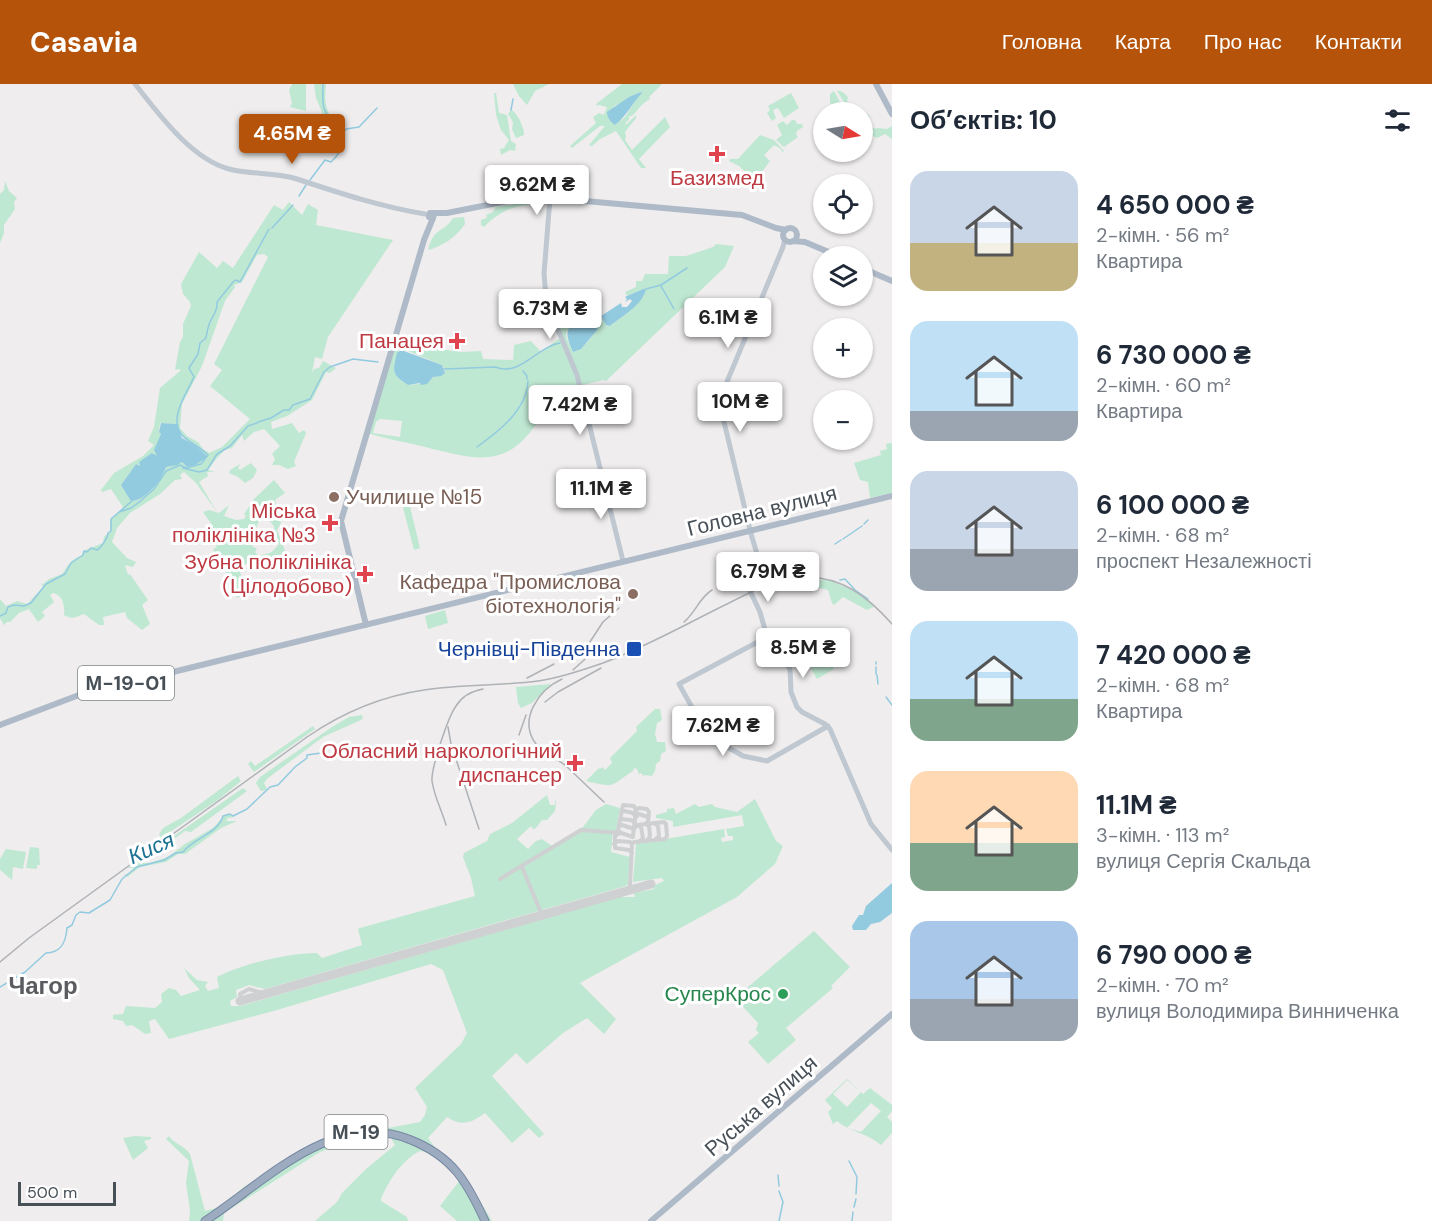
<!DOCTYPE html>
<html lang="uk">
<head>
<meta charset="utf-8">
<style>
  :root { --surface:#fff; --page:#f6f6f7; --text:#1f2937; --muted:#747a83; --accent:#b45309 }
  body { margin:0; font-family:"DM Sans",sans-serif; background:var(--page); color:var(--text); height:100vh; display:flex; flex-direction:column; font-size:22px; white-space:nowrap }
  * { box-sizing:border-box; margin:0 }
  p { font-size:20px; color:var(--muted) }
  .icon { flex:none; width:33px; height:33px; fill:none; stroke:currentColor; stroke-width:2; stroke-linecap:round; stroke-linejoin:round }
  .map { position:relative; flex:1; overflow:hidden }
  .side { display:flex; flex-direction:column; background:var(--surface); width:540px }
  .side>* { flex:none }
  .needle { width:39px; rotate:101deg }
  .fabs { position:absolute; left:813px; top:18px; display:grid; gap:12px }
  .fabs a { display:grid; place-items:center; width:60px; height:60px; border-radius:50%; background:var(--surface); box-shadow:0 2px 4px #0004; font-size:30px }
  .scale { position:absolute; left:18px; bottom:15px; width:98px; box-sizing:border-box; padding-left:6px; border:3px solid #474f57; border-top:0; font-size:16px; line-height:21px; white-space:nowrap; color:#474f57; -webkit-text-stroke:4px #fff; paint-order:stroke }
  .price { position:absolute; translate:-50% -51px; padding:0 14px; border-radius:6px; background:#fff; color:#222; font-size:20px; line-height:39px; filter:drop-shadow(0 2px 3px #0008) }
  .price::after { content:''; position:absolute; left:50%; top:36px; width:18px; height:14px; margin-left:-9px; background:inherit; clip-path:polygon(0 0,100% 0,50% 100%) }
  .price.on { background:var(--accent); color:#fff }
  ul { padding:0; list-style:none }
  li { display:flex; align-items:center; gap:18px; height:150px; padding:0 18px }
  li span { display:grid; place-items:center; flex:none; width:168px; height:120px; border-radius:18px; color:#555 }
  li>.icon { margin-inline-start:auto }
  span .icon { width:72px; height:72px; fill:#fffc; stroke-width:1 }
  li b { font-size:26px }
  h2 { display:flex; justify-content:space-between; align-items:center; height:72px; padding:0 18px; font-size:26px }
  header { display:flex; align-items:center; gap:36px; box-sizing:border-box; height:84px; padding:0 30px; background:var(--accent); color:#fff }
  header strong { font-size:28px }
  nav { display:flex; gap:33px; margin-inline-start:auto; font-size:21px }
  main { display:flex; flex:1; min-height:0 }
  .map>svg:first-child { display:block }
  .green { fill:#bfe8d2; fill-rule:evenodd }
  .water { fill:#92cae0 }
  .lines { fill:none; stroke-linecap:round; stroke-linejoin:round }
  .stream { stroke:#92cae0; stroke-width:1.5 }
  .taxiway { stroke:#cfd0d2; stroke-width:4 }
  .runway { stroke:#cfd0d2; stroke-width:9 }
  .trunk-casing { stroke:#7587a1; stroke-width:9 }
  .secondary { stroke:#bfc7d1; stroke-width:5 }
  .primary { stroke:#afbac8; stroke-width:6 }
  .trunk { stroke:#9cabbf; stroke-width:7 }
  .rail { stroke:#afb2b6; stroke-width:1.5 }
  .health-dot { fill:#e0444e; stroke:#fff; stroke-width:2 }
  .education-dot { fill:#8d6e63; stroke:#fff; stroke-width:2 }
  .transit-dot { fill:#1a4fb4; stroke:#fff; stroke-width:2 }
  .leisure-dot { fill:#2e9e5b; stroke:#fff; stroke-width:2 }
  .labels { text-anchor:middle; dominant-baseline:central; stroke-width:6; stroke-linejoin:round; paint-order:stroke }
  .shield { fill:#fff; stroke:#7e8489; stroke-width:1.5 }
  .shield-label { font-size:20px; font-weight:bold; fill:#474f57 }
  .health-label { font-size:21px; fill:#be3a42; stroke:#fff; text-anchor:end }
  .education-label { font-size:21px; fill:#785e54; stroke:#fff; text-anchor:start }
  .street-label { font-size:21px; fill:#474f57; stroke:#fff }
  .transit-label { font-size:21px; fill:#164399; stroke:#fff; text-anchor:end }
  .leisure-label { font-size:21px; fill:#27864d; stroke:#fff; text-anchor:end }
  .water-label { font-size:22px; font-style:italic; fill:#1e7294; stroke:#fff }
  .quarter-label { font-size:24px; font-weight:bold; fill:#5a5c60; stroke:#fff }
</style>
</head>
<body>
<header>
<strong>Casavia</strong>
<nav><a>Головна</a><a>Карта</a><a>Про нас</a><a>Контакти</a></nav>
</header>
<main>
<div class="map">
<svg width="892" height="1137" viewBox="0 0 892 1137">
  <rect width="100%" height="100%" fill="#efeded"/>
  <!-- green -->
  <path class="green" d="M292 0H306V27L290 23 292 19 289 6Z
    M314 0H326C324 22 326 22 334 41L333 44 328 32 324 33 316 14Z
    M513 0H549L535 7 527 21 519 12Z
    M622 0H662L649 13 650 15C642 19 638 26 632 32H629V36L625 39 627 40 636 31V34L625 48 626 52 625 56 632 66 665 33 670 43 639 75 646 84H641L616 47 600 55 592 62 589 61 605 42H600L572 64 570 62 596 39 593 33 599 29 604 31 607 23 599 21 597 22 596 20ZM641 8 625 33 615 41 614 22C624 19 631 12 641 8Z
    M834 7 841 20 844 18 837 7C841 6 845 10 848 13L847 17 870 32 863 37 862 28H832L831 27 835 23 830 19V10Z
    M494 9H496L499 29 507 31 511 57 516 60 515 67 510 66 501 71 500 65 504 64 509 56 501 46 496 31Z
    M791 9 799 24 784 34 778 24 773 26 776 34 772 37 767 29 770 26 768 22Z
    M511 26C517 28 525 45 524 51L516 54 512 45 513 38 508 30Z
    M792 36H795L797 40H802L803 43 797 47 796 50 798 53 784 63 776 56 782 51 777 41 783 37 787 41Z
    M892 38V55L885 50 877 54C867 50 866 48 863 40L876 45 877 44 887 45 892 42Z
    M760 51 774 56 784 67 782 68 781 65 774 61 764 71 770 77 755 97 739 82 729 77 730 75H738Z
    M5 97 9 107 17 114 14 118 15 125 4 141V149L0 159V110L4 106Z
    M289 118 302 131 308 120 318 126 316 141 393 156 328 253 322 275 315 273 312 289 314 285 319 284 323 277 336 284 330 289 326 288 312 316 287 332 271 338 272 345 292 339 299 349 304 346 306 349 294 378 296 382 288 385 279 381H272L275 375 272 370 280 362 264 345 254 348 244 357 242 351 232 364 225 366 216 375 208 386 215 388H207L208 392 199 398 217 428 196 399 184 388 180 391 182 395 175 396 160 410 130 429 117 444 112 458 127 474 136 478 133 483 125 481 128 491 130 490 148 516 142 521 150 540 142 546 127 534 125 528 103 533 104 541H99L84 530C76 533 73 536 64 531 65 522 63 511 53 509L50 511 54 518 42 528 45 532 38 538 29 525 19 529 10 538H7L4 541 0 534V515L6 522 17 517 27 520 43 503 41 499 43 500 49 495 62 490C68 482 71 474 82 472L83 467 103 459 104 453 110 447V436L123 423 111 405 102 408 101 406 114 389 143 372 154 361 148 357 154 343 160 304 180 287V285L175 286 180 258 183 253V240L191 222 190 218 183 210 181 200 199 168 217 184 223 177 233 184 274 121 283 126ZM264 170 268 173 214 280 222 286 210 302 250 335 222 363 209 369 203 365 198 358 187 352 180 344 182 320 202 282 225 217 235 203 234 201 242 198 257 171ZM160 339 177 340C183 358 191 359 205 371V375L187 383 182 378 167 383 155 367 161 350 159 348ZM153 369 166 385C158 397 148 416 132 417L121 401 136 380 140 382 139 378Z
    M528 118 527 121C510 122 496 131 484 143L481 141V136L487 134 486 131 493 128 496 123Z
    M464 133 465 140C457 152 442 163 428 166 434 142 443 150 453 134Z
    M716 160 734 162 725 183 606 297 603 296 583 301V304L578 306 581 315 576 324 569 317 580 313 569 315 568 307 547 314 551 332 554 336H548L546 331 535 335 536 340C505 387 471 374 425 363 406 358 386 355 367 349L394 259 461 268 481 267 483 275 513 276 514 261 531 257 541 268 561 253 556 241 582 234 592 229 595 232 600 230 606 241 610 242 631 226 644 212 643 205 627 212 625 208 636 203V197H642L645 190H668L669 172H686L713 163ZM593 235 598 245C590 253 585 265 573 268L567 255 566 248 571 243ZM399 267H408L442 281 445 286 439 292C434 292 430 294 428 299L408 301 400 296 395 280ZM380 335 402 337 400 353 373 349 376 338Z
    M892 359V409L870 414 868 398 860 396 854 379 881 371 880 367 887 365 886 360Z
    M251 379 257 386 253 394 245 399 238 393 229 389 230 386 240 380 238 384 240 386Z
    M274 396 285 409 275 416 281 439 277 446 286 469 239 482 245 510 237 514 223 481 213 466 217 462 204 446 212 441 203 428 209 426 219 429 229 421 224 432 236 436 244 435 246 432 244 430 255 414ZM262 429 274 442V456L279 460 272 468 259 472 255 468 257 465 251 461 256 454 253 452Z
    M406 406 420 464 414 466 399 408Z
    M827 495 856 508 875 522 867 526 843 513 834 521 832 519 828 506 811 502 807 506 803 503 804 500Z
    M445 526 448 539 428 545 425 532Z
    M798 546 803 555 810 551 821 582 832 580 834 585 817 595 791 549Z
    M551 600 532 619 521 624 518 619 516 603Z
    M655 625H660L662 636 657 639 655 650 657 658H665L666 667 661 670 660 677 656 680 655 687 652 692 644 691 643 693 642 689 639 690 637 685 634 684 633 687C608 703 617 704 586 697L599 684 600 685 602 683 605 686 612 679 610 674 637 647 636 643Z
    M362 631 363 634 361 636 323 653 268 694 264 699 267 705 266 706 261 707 256 699 260 693 332 643 349 633Z
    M313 642 315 645 254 688 248 680 251 677 255 682Z
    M238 692 241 697 218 716 161 754 159 750 163 744 181 734Z
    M243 704 247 707 191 748 185 747 141 779H150L168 773 185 760 213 744 225 731H234V733L228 734 226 737H237L221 744 185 770H178L166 778 140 783 127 793 124 790H129L134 784H128Z
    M547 711 550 721H555V716L556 717 555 727 547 736H542L536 744 533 745 531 742 517 755 528 765 536 757 542 755 552 762 583 743 596 726 606 720 620 724 616 747H613L611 768 630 773 628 800 626 802 265 905 249 901 236 906 237 913 230 917 231 922H240L619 813H635L634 809 654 805 653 802 664 797 662 794 633 798 636 760 724 745 725 753 721 754 722 758 733 756V752H728L726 745 744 742 742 731 673 743V737L656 734V731L667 728V725L674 724 676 730 695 720 699 723 712 720 715 723 737 728 755 715 776 757 783 762 775 780 737 813 580 899 616 935 604 950 587 934 563 949 527 980 516 969 492 992 544 1050 539 1054 529 1044 512 1059 485 1029C471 1039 462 1043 447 1033L428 1054 436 1065 451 1076 467 1095 492 1137H457L440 1122 460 1096C449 1084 437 1069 420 1067 402 1076 389 1096 381 1115V1117L407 1133 408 1137H315L337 1118 342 1109 366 1085 395 1061 391 1054 380 1051 368 1055 352 1057 320 1068 224 1129 223 1137H189L190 1126 186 1099 189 1077 166 1055 169 1052C174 1060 184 1061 190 1070L205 1127 220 1123 244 1103 305 1063 307 1064 335 1047V1044C351 1040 374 1034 388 1044L420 1038 425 1031 427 1023 415 1004 461 960 467 949 443 886 431 880 277 926 169 955 155 935 149 937 151 949 145 950 132 941 126 942 123 937 113 935V931L123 930 126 922 155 924 162 918 161 910 169 904 176 906 181 912 200 906 189 894 184 884 197 896 208 898 205 902 208 907 219 904 217 893C242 880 288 869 317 869L322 874 362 861 358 845 360 844 475 812 471 794 463 773 464 769 487 757 490 750 512 739Z
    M30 763 39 764 40 781H37V785L26 784Z
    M6 765 26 768 23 785 13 783 12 796 0 786V775Z
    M814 847 850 883 831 902 833 904 786 944 796 956 768 980 748 958 759 949 756 946 758 939 735 914Z
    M847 995 863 1010 870 1004 892 1021V1027L887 1033 892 1038V1049L881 1061C867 1049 850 1048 837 1037L833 1040 828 1028 832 1024 825 1016ZM847 996 861 1008 847 1023 833 1010ZM871 1019 881 1027 861 1048 847 1044Z
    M135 1052 151 1053V1055L144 1057 148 1064 133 1076 123 1054Z"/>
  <!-- water -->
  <path class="water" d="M641 8 642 9C632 19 627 32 615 41 611 39 607 33 607 28L629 13Z
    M643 205H646C643 221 622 232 610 242L606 241 601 232 621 219 622 223H627L632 217 630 215 625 218 627 215 625 213Z
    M595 234 598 245 581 265 573 268C561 242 569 240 595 234Z
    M401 266 442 281 445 289 441 292 433 293 427 300 421 301 420 299 408 301C391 290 393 288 397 269Z
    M161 339 177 340 182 354 196 362 206 371V374L195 381 187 383 182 378 177 381 166 383C162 395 146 417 131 417L121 401 136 380 140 382 139 378 152 369 157 372 154 366 161 350 159 348Z
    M892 799V829L880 838 871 840 866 846H853L852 842 859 831H863L866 822Z"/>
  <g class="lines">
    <!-- stream -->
    <path class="stream" d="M511 26 513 15
      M341 51 346 45 359 43 377 24
      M310 96 325 76 331 78C354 57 332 45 324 24 322 17 323 7 323 0
      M299 112 306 101
      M272 144 293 121
      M661 202 674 225
      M646 205 661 201 687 184
      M444 285 495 283C521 293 536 263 560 259
      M523 287 527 292V295
      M258 338 271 334 284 326H289L293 321 310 315 324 288 330 283 353 275 378 278
      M477 363C498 348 527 326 528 297
      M183 384 199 388 207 386 217 370 230 362 248 342 257 339
      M119 428 131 424 138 419 154 405 166 387 180 381 186 384 201 380 208 371C201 363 188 358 182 351 168 334 187 309 194 293L189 284 198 270 200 259 206 254C207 249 208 242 210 238 213 231 218 227 217 218L233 198 236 196 240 198 269 145
      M864 440 868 436
      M843 455 862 442
      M835 460 841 456
      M840 496 845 495 855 506 868 515
      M0 532 6 529 8 523 14 521 24 522 31 519 46 500 65 490 71 479 83 471 84 467 87 468 91 464 97 466C102 463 108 453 108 449L111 447V435L132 417
      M876 580V578
      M876 583V590
      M877 591 878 600
      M886 613 892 621
      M0 903 25 888 46 869C62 869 66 857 67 844L72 841 76 831 80 828 89 829 110 816 122 795 137 783 164 776 176 769 183 768C193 754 218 750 223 732L230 730 233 732 247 725 270 703 278 701 295 683 307 674V671L321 669 325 667 326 663
      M849 1077 857 1093 856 1110
      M778 1091 779 1102
      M779 1107 783 1118 779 1137
      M854 1123 856 1115
      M852 1137 853 1128"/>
    <!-- taxiway -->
    <path class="taxiway" d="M621 728 624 727 633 729 636 733 639 730 648 733
      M620 735 631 736 635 739
      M654 739 658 742 659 752 656 755
      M619 742 622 741 634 745
      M620 748 618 746 623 721 634 722 636 726 639 724 647 725 649 728 648 738 645 740 649 742 650 752 647 757
      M620 749 615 752V764L629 766 632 769
      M633 752 636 726
      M639 758 643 754 641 743 639 742
      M614 760 618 757 630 758 632 760 634 758 665 755 667 752 666 740 664 738 637 741 635 744
      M522 783 542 831
      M500 795 581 746 621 749 633 753
      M630 802 632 759
      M627 807 630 802 635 804
      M241 917 240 910 249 905 266 910"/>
    <!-- runway -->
    <path class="runway" d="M240 917 651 800"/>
    <!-- trunk casing -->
    <g class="trunk-casing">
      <path id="trunk" d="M205 1137C265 1098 334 1024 411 1056 453 1073 467 1098 485 1137"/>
    </g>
    <!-- secondary -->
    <path class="secondary" d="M135 0C158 29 191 75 229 85 252 91 275 88 297 95 339 109 382 123 425 130
      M550 114 544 190 546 213 554 236 577 291 623 477
      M723 327 724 322 729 320
      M766 481 743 492 760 528 767 553 790 585 791 608 797 623 802 628 825 640 830 645 871 740 892 766
      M761 483 751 450 719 317 783 163 785 155
      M767 553 679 600 708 652 743 672 767 677 828 642"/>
    <!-- primary -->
    <path class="primary" d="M876 0 892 30
      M430 129 434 130 433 134 429 133Z
      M433 129H447L528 113H540L742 131 776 144 786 146
      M783 151a7 7 0 1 1 14 0a7 7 0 1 1-14 0Z
      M793 157 805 158 838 172
      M862 184 892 197
      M366 541 341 437 424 156 433 134
      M0 641 79 611 892 412
      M651 1137 892 930"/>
    <!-- trunk -->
    <use href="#trunk" class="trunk"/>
    <!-- rail -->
    <path class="rail" d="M684 538C696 528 699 514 712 506
      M580 573 603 538 619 524
      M573 586 595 566
      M527 594 554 580
      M562 595C538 606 518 636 536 660 544 670 557 674 566 682 579 694 591 706 604 718
      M545 618 558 608 601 584
      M448 643 451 660 479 745
      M519 651 526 631
      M446 741C442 727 434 712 432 697 431 684 448 633 456 622 462 612 472 607 483 605
      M0 878 29 854 307 653C342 629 382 612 424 606 462 600 500 602 538 597 560 594 583 586 603 579 646 563 686 540 727 520 751 508 775 494 803 493 842 492 868 513 892 540"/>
  </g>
  <!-- markers -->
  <g class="health-dot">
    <path d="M714 61h6v6h6v6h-6v6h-6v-6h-6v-6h6z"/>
    <path d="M454 248h6v6h6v6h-6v6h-6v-6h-6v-6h6z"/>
    <path d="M327 430h6v6h6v6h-6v6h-6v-6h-6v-6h6z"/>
    <path d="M362 481h6v6h6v6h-6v6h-6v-6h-6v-6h6z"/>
    <path d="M572 670h6v6h6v6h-6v6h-6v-6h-6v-6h6z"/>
  </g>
  <g class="education-dot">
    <circle cx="334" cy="413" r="6"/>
    <circle cx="633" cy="510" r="6"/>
  </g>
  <rect class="transit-dot" x="626" y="557" width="16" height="16" rx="3"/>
  <circle class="leisure-dot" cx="783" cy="910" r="6"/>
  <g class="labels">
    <!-- shield labels -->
    <g class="shield">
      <rect x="78" y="582" width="96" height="34" rx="4.5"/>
      <rect x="324.5" y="1031" width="63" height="34" rx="4.5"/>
    </g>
    <g class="shield-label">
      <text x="126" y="599">М-19-01</text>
      <text x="356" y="1048">М-19</text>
    </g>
    <!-- health labels -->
    <g class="health-label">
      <text x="717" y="94" text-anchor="middle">Базизмед</text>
      <text x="444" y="257">Панацея</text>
      <text x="316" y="427">Міська<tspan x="316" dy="24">поліклініка №3</tspan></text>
      <text x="352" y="478">Зубна поліклініка<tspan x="352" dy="24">(Цілодобово)</tspan></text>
      <text x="562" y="667">Обласний наркологічний<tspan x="562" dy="24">диспансер</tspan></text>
    </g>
    <!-- education labels -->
    <g class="education-label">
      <text x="346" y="413">Училище №15</text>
      <text x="621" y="498" text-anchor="end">Кафедра "Промислова<tspan x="621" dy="24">біотехнологія"</tspan></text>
    </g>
    <!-- street labels -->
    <g class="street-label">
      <text transform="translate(762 427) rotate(-14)">Головна вулиця</text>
      <text transform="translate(761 1022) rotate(-41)">Руська вулиця</text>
    </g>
    <!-- transit labels -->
    <g class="transit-label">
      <text x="620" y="565">Чернівці-Південна</text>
    </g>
    <!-- leisure labels -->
    <g class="leisure-label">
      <text x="771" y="910">СуперКрос</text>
    </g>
    <!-- water labels -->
    <g class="water-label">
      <text transform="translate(151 764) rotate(-24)">Кися</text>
    </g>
    <!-- quarter labels -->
    <g class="quarter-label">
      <text x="43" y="901">Чагор</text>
    </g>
  </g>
</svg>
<div class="fabs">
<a><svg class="needle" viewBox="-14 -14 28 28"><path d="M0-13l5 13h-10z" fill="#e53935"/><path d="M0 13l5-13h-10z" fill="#747a83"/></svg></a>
<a><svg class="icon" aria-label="locate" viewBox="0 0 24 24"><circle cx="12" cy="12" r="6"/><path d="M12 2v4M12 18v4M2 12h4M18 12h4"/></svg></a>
<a><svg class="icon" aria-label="layers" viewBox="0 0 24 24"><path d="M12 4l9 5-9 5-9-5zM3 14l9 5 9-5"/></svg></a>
<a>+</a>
<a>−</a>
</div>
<div class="scale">500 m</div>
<b class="price on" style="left:292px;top:81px">4.65M ₴</b>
<b class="price" style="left:537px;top:132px">9.62M ₴</b>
<b class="price" style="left:550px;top:256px">6.73M ₴</b>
<b class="price" style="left:728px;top:265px">6.1M ₴</b>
<b class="price" style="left:740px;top:349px">10M ₴</b>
<b class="price" style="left:580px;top:352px">7.42M ₴</b>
<b class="price" style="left:601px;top:436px">11.1M ₴</b>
<b class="price" style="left:768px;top:519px">6.79M ₴</b>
<b class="price" style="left:803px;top:595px">8.5M ₴</b>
<b class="price" style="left:723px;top:673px">7.62M ₴</b>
</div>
<section class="side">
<h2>Об’єктів: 10<svg class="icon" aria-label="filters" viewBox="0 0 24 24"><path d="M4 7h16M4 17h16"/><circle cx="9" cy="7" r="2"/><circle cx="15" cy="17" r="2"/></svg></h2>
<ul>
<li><span style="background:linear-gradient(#c9d6e8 60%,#c2b280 0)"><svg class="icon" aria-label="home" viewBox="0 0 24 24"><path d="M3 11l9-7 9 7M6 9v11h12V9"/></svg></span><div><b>4 650 000 ₴</b><p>2-кімн. · 56 m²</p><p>Квартира</p></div></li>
<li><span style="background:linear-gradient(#bfe0f5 75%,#9aa5b1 0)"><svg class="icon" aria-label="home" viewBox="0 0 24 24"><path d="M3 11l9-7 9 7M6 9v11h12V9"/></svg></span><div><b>6 730 000 ₴</b><p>2-кімн. · 60 m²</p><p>Квартира</p></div></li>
<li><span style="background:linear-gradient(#c9d6e8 65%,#9aa5b1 0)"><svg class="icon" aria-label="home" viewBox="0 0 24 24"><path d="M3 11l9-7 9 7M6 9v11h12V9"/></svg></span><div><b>6 100 000 ₴</b><p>2-кімн. · 68 m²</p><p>проспект Незалежності</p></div></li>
<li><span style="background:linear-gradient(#bfe0f5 65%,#7fa58c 0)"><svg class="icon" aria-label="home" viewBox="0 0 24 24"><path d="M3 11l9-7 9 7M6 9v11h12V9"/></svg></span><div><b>7 420 000 ₴</b><p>2-кімн. · 68 m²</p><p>Квартира</p></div></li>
<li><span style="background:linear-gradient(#ffd9b3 60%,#7fa58c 0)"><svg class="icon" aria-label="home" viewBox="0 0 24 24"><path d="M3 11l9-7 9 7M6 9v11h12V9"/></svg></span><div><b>11.1M ₴</b><p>3-кімн. · 113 m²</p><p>вулиця Сергія Скальда</p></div></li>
<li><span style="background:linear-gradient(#a9c7e8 65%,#9aa5b1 0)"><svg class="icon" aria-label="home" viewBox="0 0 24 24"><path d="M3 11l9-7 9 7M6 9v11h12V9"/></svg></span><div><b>6 790 000 ₴</b><p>2-кімн. · 70 m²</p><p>вулиця Володимира Винниченка</p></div></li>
</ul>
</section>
</main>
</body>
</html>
